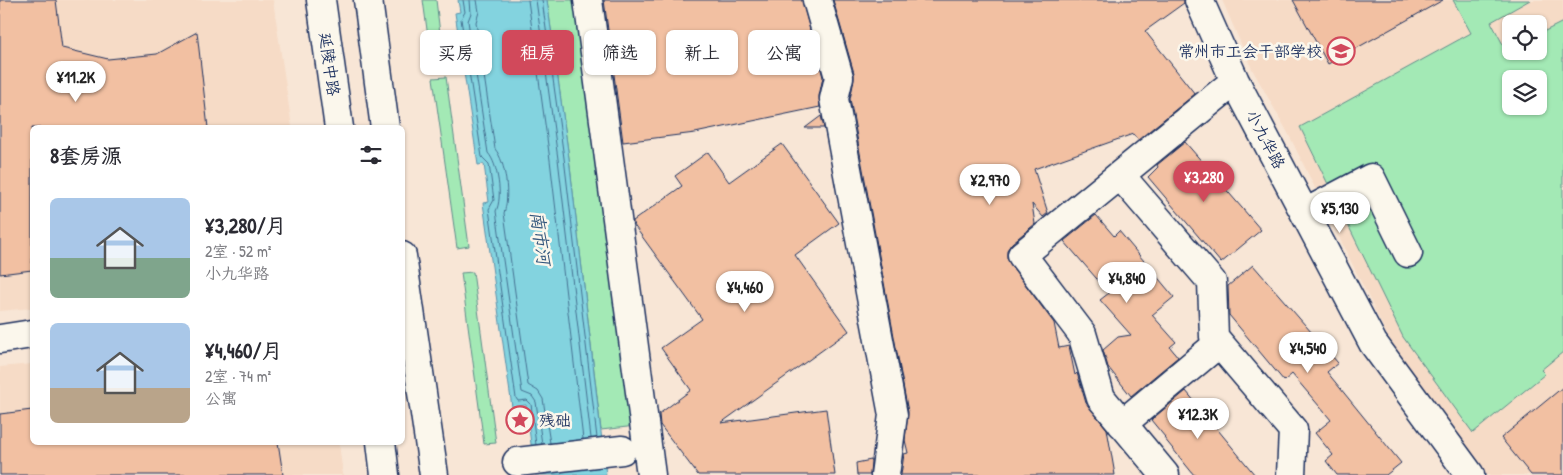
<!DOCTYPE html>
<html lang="zh">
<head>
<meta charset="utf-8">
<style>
  :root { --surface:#fff; --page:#f2f2f3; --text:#2b2b33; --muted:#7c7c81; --accent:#d1495b }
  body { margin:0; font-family:"Patrick Hand","LXGW WenKai TC",sans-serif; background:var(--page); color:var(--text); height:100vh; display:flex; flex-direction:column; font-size:19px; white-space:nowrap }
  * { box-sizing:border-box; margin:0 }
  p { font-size:16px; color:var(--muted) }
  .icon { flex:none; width:28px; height:28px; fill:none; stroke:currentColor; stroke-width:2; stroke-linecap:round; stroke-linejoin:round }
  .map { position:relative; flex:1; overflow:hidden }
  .drawer { position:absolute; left:30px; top:125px; width:375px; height:320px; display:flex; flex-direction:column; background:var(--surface); border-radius:8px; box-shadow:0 1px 4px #0004 }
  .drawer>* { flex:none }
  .hud { position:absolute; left:420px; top:30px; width:475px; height:45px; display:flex; gap:10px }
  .tools { position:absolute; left:1502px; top:15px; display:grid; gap:10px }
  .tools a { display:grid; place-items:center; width:45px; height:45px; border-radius:8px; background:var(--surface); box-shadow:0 1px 4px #0004; font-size:25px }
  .price { position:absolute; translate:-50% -42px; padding:0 11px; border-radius:18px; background:#fff; color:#222; font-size:16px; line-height:32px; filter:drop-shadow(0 1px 2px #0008) }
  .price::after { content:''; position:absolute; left:50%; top:30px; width:15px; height:11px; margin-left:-8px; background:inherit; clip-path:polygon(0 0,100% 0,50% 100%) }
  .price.on { background:var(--accent); color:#fff }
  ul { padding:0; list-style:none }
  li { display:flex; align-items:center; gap:15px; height:125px; padding:0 20px }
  li span { display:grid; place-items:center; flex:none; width:140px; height:100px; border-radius:8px; color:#555 }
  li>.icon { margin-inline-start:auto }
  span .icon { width:60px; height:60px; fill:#fffc; stroke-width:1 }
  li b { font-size:21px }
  h2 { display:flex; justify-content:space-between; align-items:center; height:60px; padding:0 20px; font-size:21px }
  .tag { padding:0 18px; border-radius:8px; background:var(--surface); box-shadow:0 1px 4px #0004; font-size:18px; line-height:45px }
  .tag.on { background:var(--accent); color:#fff }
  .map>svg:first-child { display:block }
  .built { fill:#f6dbc6; fill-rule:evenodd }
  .green { fill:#a3e9b5; stroke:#5f8c8a; fill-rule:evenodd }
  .water { fill:#83d3df; stroke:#5991ab }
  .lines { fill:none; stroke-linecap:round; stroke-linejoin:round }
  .shore { stroke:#457192; stroke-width:1 }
  .building { fill:#f2c0a2; stroke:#1b2f5e }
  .minor-casing { stroke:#1b2f5e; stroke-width:31 }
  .major-casing { stroke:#1b2f5e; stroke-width:31 }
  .minor { stroke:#fbf7ec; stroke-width:28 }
  .major { stroke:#fbf7ec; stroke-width:28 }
  .labels { text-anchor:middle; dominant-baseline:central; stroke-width:5; stroke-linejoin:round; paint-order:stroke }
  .poi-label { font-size:16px; fill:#1b2f5e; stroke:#fbf7ec; text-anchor:end }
  .street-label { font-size:16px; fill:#1b2f5e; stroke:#fbf7ec }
  .water-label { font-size:18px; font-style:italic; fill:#35587e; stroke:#fbf7ec }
</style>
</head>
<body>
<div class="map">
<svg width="1563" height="475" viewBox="0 0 1563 475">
  <rect width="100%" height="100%" fill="#f8e6d6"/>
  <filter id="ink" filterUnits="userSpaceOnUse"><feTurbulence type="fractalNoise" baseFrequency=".02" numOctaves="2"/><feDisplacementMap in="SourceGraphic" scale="10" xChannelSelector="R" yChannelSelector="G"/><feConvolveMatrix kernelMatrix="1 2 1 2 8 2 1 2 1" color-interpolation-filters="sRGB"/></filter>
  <g filter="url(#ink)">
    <!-- built -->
    <path class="built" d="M0 0H273L292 127 32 128V308L0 311Z
      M1222 0H1453L1471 32 1530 0H1563V475H1486L1392 345 1288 133 1252 69ZM1511 24H1539V51H1511ZM1511 79H1539V106H1511Z
      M32 364V442L339 443 343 475H0V367Z"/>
    <!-- green -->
    <path class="green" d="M423 0H436L442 50 430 52Z
      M547 0H580L636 426 601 430 569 158Z
      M1453 0H1530L1491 22 1507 52 1511 50V51H1539V34L1563 22V352L1541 370 1545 374 1473 433 1403 337 1300 127 1471 33ZM1511 79H1539V106H1511Z
      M446 77 469 246 457 248 433 78Z
      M473 272 496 443 484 444 461 273Z"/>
    <!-- water -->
    <path class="water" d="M458 0H547L569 158 606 475H535L526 405 512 407 483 203 489 202 484 164 478 165 455 13 460 12Z"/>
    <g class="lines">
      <!-- shore -->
      <path class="shore" d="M463 0 465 12 461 19 482 157 489 164 494 200 489 209 516 398 518 401 527 400 531 404 536 445
        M470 0 471 13 468 21 488 153C498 164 503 198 496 211L522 392 532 396 536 402 542 444
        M477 0 479 12 476 22 495 149C506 162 510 197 504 213L528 385 538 391 543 399 550 443
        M528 0 550 160 583 439
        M536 0 558 159 591 438
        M542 0 564 158 597 438"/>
    </g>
    <!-- building -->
    <path class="building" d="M0 0H56L62 48 108 59 157 54 197 32 208 128H32V270L0 274Z
      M604 0H802L823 77 819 96 820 107 695 133 623 142Z
      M833 0H1184V3L1145 31 1195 94 1138 140 1133 134 1034 169 1048 213 1043 217 1032 204 1035 224 1012 243 1007 250V258L1010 264 1054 323 1059 348 1069 346 1075 375 1077 373 1086 403 1107 429 1115 475H901L904 454 908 453 905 440 908 412 850 99 854 80V73Z
      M1293 0H1443L1328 64Z
      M821 116 824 128H805Z
      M1185 142 1261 230 1221 263 1148 177 1158 167 1157 165Z
      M782 144 839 223 795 255 849 331 721 423 826 409 835 475H698L660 425 659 414 691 390 661 348 702 319 633 224V221L682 186 675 176 708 152 729 182Z
      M1096 215 1114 236 1119 231 1174 297 1152 315 1176 342 1170 347 1178 357 1131 396 1108 367 1103 350 1118 337 1131 335 1100 300 1109 293 1064 241Z
      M1253 265 1338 363 1327 372 1401 463 1386 475H1337L1326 461 1333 455 1315 433 1331 420 1292 374 1284 381 1229 315 1228 286Z
      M1563 387V475H1531L1501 438Z
      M1186 391 1255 475H1194L1164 438 1165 437 1151 420Z
      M32 410V442H278L283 475H0V414Z
      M871 460 870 475H857L856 463Z"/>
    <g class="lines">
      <!-- minor casing -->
      <g class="minor-casing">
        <path id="minor" d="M588 0 651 475
          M817 0 839 77 834 99 893 415 885 475
          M1199 0 1235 81 1373 343 1470 475
          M1120 175 1212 282 1214 337 1293 430 1291 475
          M1305 213 1371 178 1408 253
          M0 339 32 334
          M1122 424 1219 343
          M517 462 622 450
          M1165 475 1101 398 1082 334 1022 255 1235 81"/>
      </g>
      <!-- major casing -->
      <g class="major-casing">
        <path id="major" d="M321 0 339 128
          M368 0 385 128
          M402 256 434 475
          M381 442 385 475"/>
      </g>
      <!-- minor -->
      <use href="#minor" class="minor"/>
      <!-- major -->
      <use href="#major" class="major"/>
    </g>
  </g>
  <!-- icons -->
  <defs>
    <g id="school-ring" transform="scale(1.4375)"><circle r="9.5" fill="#fbf7ec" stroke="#d1495b" stroke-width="1.5"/><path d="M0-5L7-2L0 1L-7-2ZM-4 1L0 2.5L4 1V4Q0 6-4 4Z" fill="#d1495b"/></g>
    <g id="sight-ring" transform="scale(1.4375)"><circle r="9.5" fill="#fbf7ec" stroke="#d1495b" stroke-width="1.5"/><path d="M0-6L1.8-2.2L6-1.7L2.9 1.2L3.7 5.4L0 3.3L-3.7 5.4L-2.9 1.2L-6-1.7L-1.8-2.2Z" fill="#d1495b"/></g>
  </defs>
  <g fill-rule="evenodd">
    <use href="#school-ring" x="1341" y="51"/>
    <use href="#sight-ring" x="520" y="420"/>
  </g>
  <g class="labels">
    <!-- poi labels -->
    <g class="poi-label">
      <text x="1322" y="51">常州市工会干部学校</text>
      <text x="539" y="420" text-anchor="start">残础</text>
    </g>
    <!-- street labels -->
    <g class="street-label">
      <text transform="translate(330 64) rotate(82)">延陵中路</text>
      <text transform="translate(1266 139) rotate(62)">小九华路</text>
    </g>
    <!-- water labels -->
    <g class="water-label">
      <text transform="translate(541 238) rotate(82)">南市河</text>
    </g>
  </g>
</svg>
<div class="tools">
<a><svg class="icon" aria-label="locate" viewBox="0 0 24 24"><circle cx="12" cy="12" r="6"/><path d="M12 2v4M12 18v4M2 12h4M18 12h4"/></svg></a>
<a><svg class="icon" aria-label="layers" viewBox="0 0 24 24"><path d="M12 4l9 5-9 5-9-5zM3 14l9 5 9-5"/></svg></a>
</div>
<b class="price" style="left:76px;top:103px">¥11.2K</b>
<b class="price on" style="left:1204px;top:203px">¥3,280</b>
<b class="price" style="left:990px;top:206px">¥2,970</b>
<b class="price" style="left:1340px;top:234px">¥5,130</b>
<b class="price" style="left:1127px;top:304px">¥4,840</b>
<b class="price" style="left:745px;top:313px">¥4,460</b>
<b class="price" style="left:1308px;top:374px">¥4,540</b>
<b class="price" style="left:1198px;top:440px">¥12.3K</b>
<div class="hud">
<a class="tag">买房</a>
<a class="tag on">租房</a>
<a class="tag">筛选</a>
<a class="tag">新上</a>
<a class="tag">公寓</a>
</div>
<section class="drawer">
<h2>8套房源<svg class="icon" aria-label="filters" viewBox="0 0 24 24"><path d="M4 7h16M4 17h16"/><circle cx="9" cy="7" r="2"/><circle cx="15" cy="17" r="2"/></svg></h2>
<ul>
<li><span style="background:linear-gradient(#a9c7e8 60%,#7fa58c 0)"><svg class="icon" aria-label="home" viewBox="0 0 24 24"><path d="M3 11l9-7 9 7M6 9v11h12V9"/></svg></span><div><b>¥3,280/月</b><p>2室 · 52 m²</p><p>小九华路</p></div></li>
<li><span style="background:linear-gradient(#a9c7e8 65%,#b9a48a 0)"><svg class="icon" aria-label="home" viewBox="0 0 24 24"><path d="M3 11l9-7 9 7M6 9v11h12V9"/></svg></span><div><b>¥4,460/月</b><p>2室 · 74 m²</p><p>公寓</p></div></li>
</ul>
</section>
</div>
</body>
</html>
